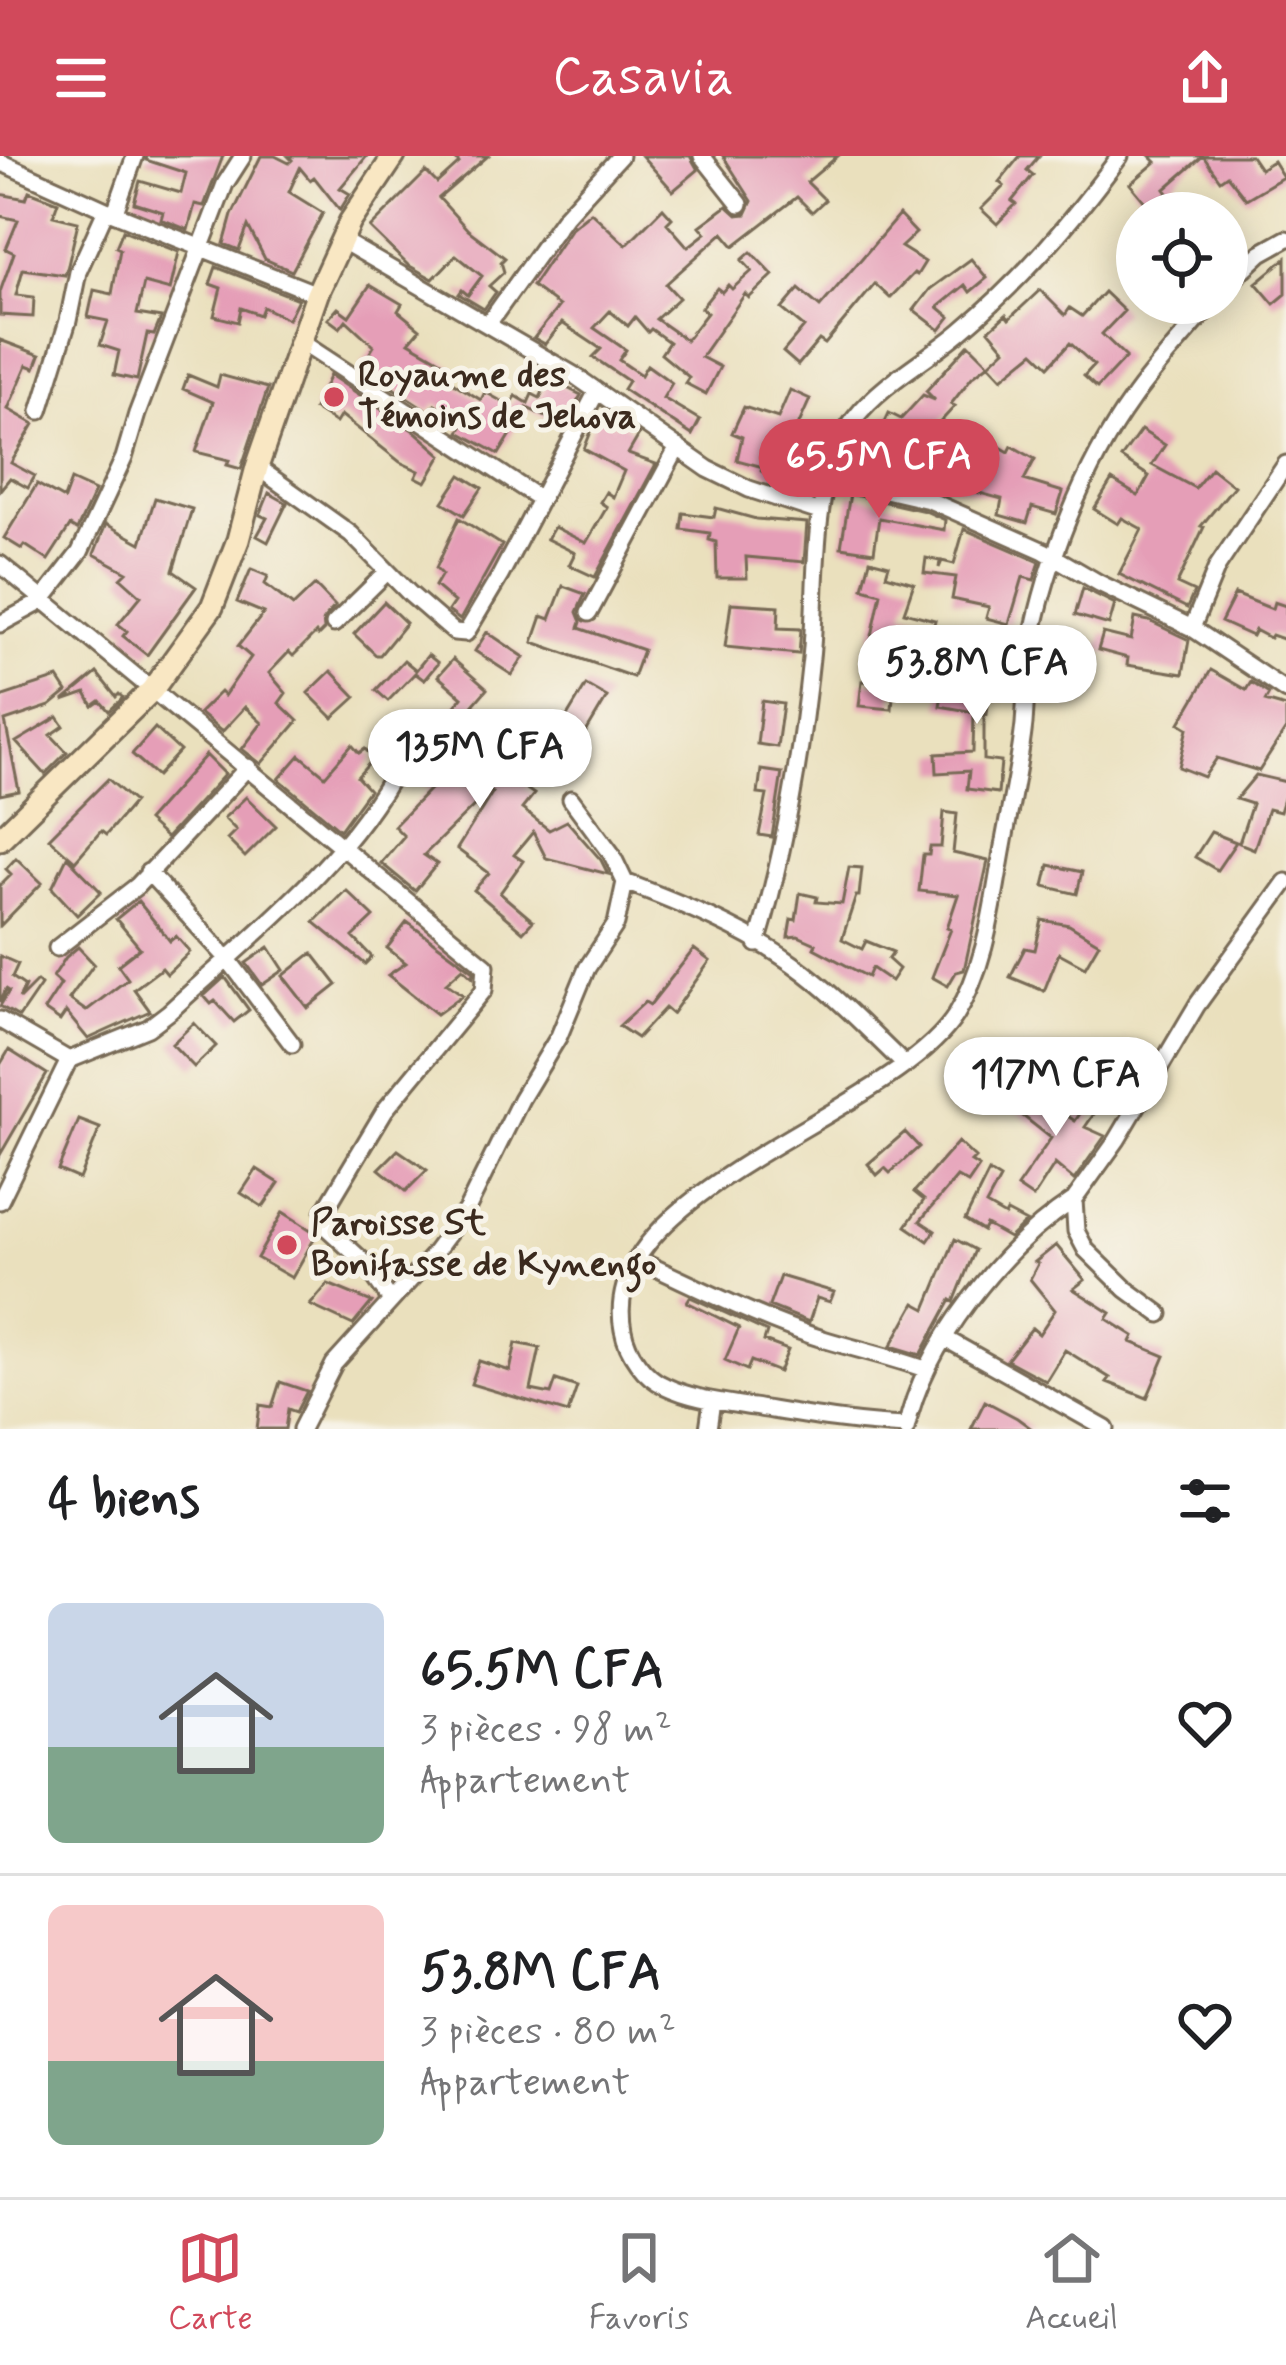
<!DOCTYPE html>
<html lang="fr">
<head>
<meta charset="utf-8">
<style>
  :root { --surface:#fff; --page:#f2f2f2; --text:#202124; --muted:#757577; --line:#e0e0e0; --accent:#d1495b }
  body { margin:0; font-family:Mynerve,sans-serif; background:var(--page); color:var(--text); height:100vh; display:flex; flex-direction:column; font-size:45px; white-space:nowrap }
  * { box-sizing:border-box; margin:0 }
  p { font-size:39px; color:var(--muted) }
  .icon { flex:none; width:66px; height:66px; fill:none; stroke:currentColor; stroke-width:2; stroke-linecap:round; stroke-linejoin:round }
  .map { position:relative; height:1273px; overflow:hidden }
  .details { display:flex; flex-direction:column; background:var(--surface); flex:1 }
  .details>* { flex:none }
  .buttons { position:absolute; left:1116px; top:36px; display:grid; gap:24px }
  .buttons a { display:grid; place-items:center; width:132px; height:132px; border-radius:50%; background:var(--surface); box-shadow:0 6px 30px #0003; font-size:60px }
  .price { position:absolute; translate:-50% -102px; padding:0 27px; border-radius:42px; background:#fff; color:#222; font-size:39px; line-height:78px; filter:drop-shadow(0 3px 6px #0008) }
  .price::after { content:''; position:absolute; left:50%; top:72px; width:36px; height:27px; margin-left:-18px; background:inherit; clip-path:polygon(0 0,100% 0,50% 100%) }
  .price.on { background:var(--accent); color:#fff }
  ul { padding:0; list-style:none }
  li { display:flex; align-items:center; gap:36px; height:300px; padding:0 48px }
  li+li { border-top:3px solid var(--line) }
  li span { display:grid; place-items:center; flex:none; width:336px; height:240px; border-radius:18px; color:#555 }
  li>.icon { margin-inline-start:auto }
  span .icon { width:144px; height:144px; fill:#fffc; stroke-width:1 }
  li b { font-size:51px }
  h2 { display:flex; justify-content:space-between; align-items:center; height:144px; padding:0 48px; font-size:51px }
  header { display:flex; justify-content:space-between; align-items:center; height:156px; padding:0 48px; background:var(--accent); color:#fff; font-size:54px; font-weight:600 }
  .tab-bar { display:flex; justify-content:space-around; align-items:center; height:168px; border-top:3px solid var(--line); background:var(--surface); font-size:33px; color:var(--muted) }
  .tab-bar a { display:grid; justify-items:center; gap:6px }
  .tab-bar .on { color:var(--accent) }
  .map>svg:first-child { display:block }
  .building { fill:#e59eb7 }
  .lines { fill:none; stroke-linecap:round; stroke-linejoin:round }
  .street-casing { stroke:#786a56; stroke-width:21 }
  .secondary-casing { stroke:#786a56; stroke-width:27 }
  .street { stroke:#fff; stroke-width:15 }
  .secondary { stroke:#f9e7c3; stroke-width:21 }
  .poi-dot { fill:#d1495b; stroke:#f7f3e8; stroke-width:4.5 }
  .labels { text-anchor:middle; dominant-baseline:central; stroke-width:10; stroke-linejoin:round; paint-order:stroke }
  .poi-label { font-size:36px; font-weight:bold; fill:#3b2a1e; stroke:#f7f3e8; text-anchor:start }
</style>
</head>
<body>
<header><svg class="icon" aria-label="menu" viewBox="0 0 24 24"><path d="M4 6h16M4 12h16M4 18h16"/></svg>Casavia<svg class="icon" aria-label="share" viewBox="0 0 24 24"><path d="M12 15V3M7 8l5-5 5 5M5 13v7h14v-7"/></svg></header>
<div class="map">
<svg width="1286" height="1273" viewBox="0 0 1286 1273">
  <rect width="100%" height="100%" fill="#f7f3e8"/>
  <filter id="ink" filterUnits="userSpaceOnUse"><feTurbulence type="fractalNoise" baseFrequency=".00833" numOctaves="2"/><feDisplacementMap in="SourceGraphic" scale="24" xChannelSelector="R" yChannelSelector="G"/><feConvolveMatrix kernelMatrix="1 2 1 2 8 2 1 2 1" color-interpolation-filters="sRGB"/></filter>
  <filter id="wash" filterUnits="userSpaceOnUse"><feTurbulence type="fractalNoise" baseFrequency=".004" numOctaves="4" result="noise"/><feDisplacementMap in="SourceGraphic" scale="48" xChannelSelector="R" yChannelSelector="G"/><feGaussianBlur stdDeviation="2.7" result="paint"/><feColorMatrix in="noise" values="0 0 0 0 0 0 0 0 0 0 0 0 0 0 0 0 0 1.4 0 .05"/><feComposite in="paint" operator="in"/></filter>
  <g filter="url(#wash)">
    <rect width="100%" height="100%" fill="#eae0bd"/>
    <g id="blocks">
      <!-- building -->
      <path class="building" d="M147 0H223L204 50 195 48 188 74 161 63 163 56 134 47 140 25 181 37 186 17 146 4Z
        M261 0H275L289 7 292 4 288 0H367L340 32 350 38 340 54 314 21 310 24 300 12 289 36 323 57 292 115 265 103 248 70 239 94 224 88 232 59Z
        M453 0H488L439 42 468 74 505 102 501 106 504 116 489 130 496 136 484 153 459 138 462 134 468 139 482 120 456 99 433 123 408 109 370 72 426 16 437 27 459 7Z
        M642 0H690L698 14 673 35Z
        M723 0H838L807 26 825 44 812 56 797 41 734 90 723 77 666 128 679 142 656 163 686 184 707 157 701 152 717 132 722 136 728 129 732 133 752 115 742 104 751 96 773 119 749 142 745 138 701 201 720 211 706 238 685 227 689 221 661 198 669 186 651 173 648 176 635 161 628 170 610 155 594 172 626 194 619 204 641 219 647 209 672 227 663 242 700 264 692 279 623 233 628 225 593 201 601 193 562 167 545 188 534 182 559 150 532 130 571 72 591 56 626 89 663 52 672 62 667 67 688 91 706 77 700 70 727 50 737 59 746 58 752 45Z
        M1020 0H1039L1027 14 1033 19 1012 45 1016 48 997 68 981 53 1004 30 999 26Z
        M1150 0H1203L1165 33 1168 37 1150 52 1130 28 1156 6Z
        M1203 0H1251L1260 13 1273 5 1283 21 1246 43 1227 19 1220 24Z
        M29 35 58 46 53 60 78 66 68 109 65 119 23 113 16 139 34 141 33 161 0 159V136L14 97 6 93 18 64 0 60V38L26 43Z
        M899 59 916 77 901 91 925 106 917 119 914 117 890 142 875 128 825 188 819 184 798 209 783 196 804 171 782 153 799 133 820 151Z
        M123 74 179 96 170 134 144 127 137 158 161 162 154 179 147 178 137 224 114 219 119 195 100 189 108 165 88 161 94 134 112 138 120 93 116 91Z
        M1286 102V138L1274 148 1256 127Z
        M971 103 987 122 970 136 965 129 938 151 950 161 940 174 914 154 930 133Z
        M216 111 298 143 288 163 263 151 260 159 241 152 238 166 214 160 221 132 210 128Z
        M370 129 402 148 398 155 420 173 409 186 457 214 449 224 481 244 485 236 510 250 516 240 528 247 532 238 540 242 549 223 581 239 565 270 527 252 499 298 459 276 465 266 435 248 430 256 361 211 374 190 346 164 340 172 328 163 338 152 349 160Z
        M1040 134 1065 159 1070 152 1082 160 1104 136 1124 155 1102 178 1126 201 1097 232 1084 220 1094 209 1070 187 1049 210 1034 196 1002 222 989 208 1005 193 989 174 1006 159 1009 163Z
        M0 184 40 199 35 212 27 209 8 253 34 268 11 307 35 320 28 332 10 322 0 334Z
        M969 188 989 208 972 221 951 248 955 250 933 274 930 297 907 294 905 300 874 290 889 257 901 263 923 239 935 244 926 235Z
        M188 219 217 231 220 219 268 232 241 313 227 309 229 304 196 296 213 246 183 233Z
        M330 219 417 277 442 299 426 326 416 321 419 315 400 306 341 259 336 267 314 253Z
        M790 234 810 243 798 270 802 272 797 284 813 290 802 314 816 317 813 332 790 328 761 315 763 311 737 304 742 281 732 277 744 251 778 262Z
        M597 261 615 269 618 264 639 279 628 298 656 308 595 421 569 409 575 397 547 383 554 371 586 387 607 351 600 346 606 336 613 341 624 315 584 293Z
        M1141 274 1165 289 1152 309 1195 332 1211 312 1234 330 1201 370 1204 371 1177 428 1194 436 1187 452 1119 418 1142 373 1122 362 1118 368 1094 353 1112 324 1138 340 1149 320 1121 302Z
        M958 275 976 286 980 279 1009 296 1012 290 1035 303 1024 324 1063 336 1056 358 1032 351 1027 367 999 359 1002 343 939 326 948 293Z
        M461 319 482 332 464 359 443 346Z
        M71 324 95 335 77 374 70 370 48 404 25 389 22 393 4 382 37 328 64 343Z
        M269 337 287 347 268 386 257 380 267 362 260 359Z
        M850 338 925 355 945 364 944 374 879 362 874 396 841 391Z
        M155 342 192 353 173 415 196 431 147 499 123 480 127 475 118 468 141 440 121 422 127 416 94 398 106 368 141 387Z
        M716 352 756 363 807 367 804 406 746 401 747 422H717L716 386 709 384 710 377 681 373 683 357 714 361Z
        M459 362 502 389 460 464 448 455 454 446 435 430 442 418 436 412Z
        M964 373 1040 406 1034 424 1023 421 1009 468 986 462 989 451 952 443 956 421 924 417 926 402 940 405 939 412 942 405 954 408Z
        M870 404 889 409 886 419 914 427 904 456 935 464 930 484 902 477 895 504 868 499 881 437 863 432Z
        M251 413 268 420 265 428 293 450 315 429 335 450 323 464 324 474 318 480 316 477 293 500 289 496 269 517 286 537 279 547 298 565 261 608 242 593 262 567 245 551 222 576 199 557 220 536 224 540 251 501 238 490 264 457 237 446Z
        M563 430 585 438 577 456 581 466 579 472 643 494 633 521 533 486 542 460 550 463Z
        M1083 432 1115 448 1109 469 1075 459Z
        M1235 438 1272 453 1274 446 1286 450V484L1272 479 1270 482 1255 474 1252 480 1221 466Z
        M384 446 406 467 380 499H376L354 478Z
        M731 447 779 450 778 472 801 473 799 498 725 491Z
        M1135 462 1149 465 1189 484 1183 518 1127 509 1128 502 1098 494 1103 477 1131 484Z
        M487 476 524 501 512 519 475 495Z
        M984 494 1017 499 1015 517 992 514 987 558 984 557V604L1001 606 998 637 967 633 969 615 937 617 936 598 973 596 974 556 940 550 943 533 976 539Z
        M428 499 438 507 424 524 415 517 388 545 376 534 404 504 416 514Z
        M453 503 487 533 473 549 492 563 479 580 534 621 525 632 534 638 522 653 549 674 567 665 601 704 608 718 546 702 533 676 514 699 523 705 500 737 533 765 523 776 474 734 489 717 457 693 492 637 489 635 424 699 437 708 415 735 381 707 404 680 394 670 430 633 409 614 416 602 437 619 444 612 464 630 481 611 472 604 476 599 437 574 462 541 438 520Z
        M1211 514 1246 534 1251 526 1269 538 1265 545 1286 551V573L1259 615 1217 602 1204 621 1179 611 1188 572 1180 567Z
        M331 515 356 541 333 562 308 537Z
        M97 517 116 541 119 538 123 542 109 555 100 545 93 550 86 537 63 545Z
        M58 522 67 536 50 550 5 565 19 635 0 639V541Z
        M862 525 894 528 892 553 859 550Z
        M586 529 607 541 557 625 536 612Z
        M762 545 783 548 777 591 757 588Z
        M58 561 64 570 51 579 67 596 45 618 16 586Z
        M155 572 180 595 157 620 132 598Z
        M352 589 359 597 365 593 374 602 357 621 369 634 340 674 279 623 300 599 325 620Z
        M206 599 225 618 166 682 147 665Z
        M761 614 782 617 772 681 759 679 767 639 758 638Z
        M1256 619 1286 626V636L1280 656 1268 653 1254 693 1239 687 1252 648 1236 643Z
        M108 623 134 646 106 679 101 675 75 705 49 682Z
        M246 641 276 670 245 701 227 683 236 674 224 662Z
        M944 656 957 658 953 697 988 705 964 814 956 816 948 830 932 821 951 773 947 772 958 739 919 735 923 699H929L930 691H941Z
        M1211 676 1236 686 1217 714 1195 701Z
        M67 701 101 736 77 759 52 732Z
        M16 702 42 727 0 770V729L11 718 6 713Z
        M1049 709 1082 716 1077 738 1044 730Z
        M849 711 862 712 859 740H856L842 783 862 793 866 785 893 796 888 803 899 813 891 825 872 812 868 821 814 792 816 788 798 780 788 781 791 763 796 764 800 737 817 741 816 746 842 748Z
        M346 734 374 761 353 781 372 801 365 808 314 766Z
        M138 745 170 785 176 780 190 796 167 818 162 812 134 833 150 855 88 883 66 856 60 865 44 854 61 828 53 821 66 801 78 791 94 808 69 843 86 855 128 823 118 809 140 792 116 763Z
        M1042 764 1069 769 1099 787 1085 811 1059 797 1044 835 1010 821 1025 792 1035 794Z
        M407 766 474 815 473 821 463 812 446 827 463 839 437 858 388 819 406 807 387 792Z
        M269 791 284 814 262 829 246 807Z
        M694 793 710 805 672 858 665 852 637 882 619 870 645 846 650 849Z
        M312 797 337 829 308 852 283 820Z
        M0 800 18 808 12 821 25 830 19 843 37 825 41 829 19 861 0 850 9 835 6 833 0 846Z
        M225 821 249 854 234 866 215 845 211 848 204 840Z
        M194 867 216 890 194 911 172 888Z
        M9 894 47 918 0 999V909Z
        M978 904 994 924 968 944 952 924Z
        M1035 927 1057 945 1053 950 1075 965 1084 952 1094 958 1085 971 1105 980 1074 1024 1055 1008 1033 1042 1017 1031 1051 982 1014 953Z
        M79 964 100 972 79 1023 58 1014Z
        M905 976 919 991 890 1017 885 1012 877 1019 868 1008Z
        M958 986 975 1002 971 1006 979 1011 968 1027 957 1021 920 1065 935 1075 928 1085 906 1070 924 1044 914 1036Z
        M398 994 427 1014 406 1035 379 1013Z
        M257 1013 279 1027 263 1051 241 1037Z
        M989 1016 1000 1023 986 1049 1005 1060 1007 1056 1026 1066 1009 1082 986 1069 983 1075 965 1064Z
        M283 1056 317 1078 292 1122 257 1102Z
        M955 1083 975 1094 954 1146 951 1144 921 1199 891 1190 915 1147 926 1153Z
        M1056 1089 1085 1124 1073 1133 1111 1157 1107 1163 1134 1180 1131 1186 1165 1200 1147 1242 1107 1226 1110 1222 1065 1194 1046 1225 1007 1204 1032 1172 1039 1178 1055 1154 1030 1123 1038 1108 1035 1106Z
        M780 1120 834 1136 830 1146 817 1142 809 1166 769 1150Z
        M328 1128 372 1146 353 1169 310 1149Z
        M690 1141 767 1176 764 1185 788 1194 779 1216 751 1205 747 1214 725 1204 739 1172 687 1146Z
        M516 1187 540 1192 531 1234 551 1238 556 1224 577 1231 568 1257 471 1228 479 1205 510 1215Z
        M280 1226 307 1235 296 1256 288 1253 285 1273H257L260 1249 272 1251Z
        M985 1245 1017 1262 1032 1273H971Z"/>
    </g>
  </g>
  <g filter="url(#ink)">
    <use href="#blocks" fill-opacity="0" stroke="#786a56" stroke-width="3"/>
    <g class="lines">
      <!-- street casing -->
      <g class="street-casing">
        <path id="street" d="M702 0 740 48
          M0 6 106 54 317 138
          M115 56 135 0
          M341 84 574 219 708 313 749 333 820 356
          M1227 129 1261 97 1286 83
          M488 168 565 60 620 0
          M301 186 540 343
          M40 255 68 165 78 116 106 54
          M257 311 351 378 410 438 454 476 466 477 500 420 597 235
          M830 321 929 344 1044 395 1099 427 1192 472 1286 535
          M0 408 486 810 484 834 385 954 324 1056 327 1072 364 1106 390 1143
          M589 457 678 291
          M0 468 41 446 80 396 124 302 137 258 225 28 243 0
          M334 468 386 417
          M1192 472 1217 411 1286 308
          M148 716 227 802 292 888
          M625 726C681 747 744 773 793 808 835 838 868 874 905 909
          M757 788C785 695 801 599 811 502 819 428 807 324 855 262 882 227 928 203 961 175 1023 123 1072 65 1120 0
          M57 792 137 730 248 611
          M0 864 69 904
          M0 1045 69 904 148 872 169 856C251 780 345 709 399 608
          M636 1103C698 1131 761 1164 826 1184 859 1194 892 1201 925 1213
          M1160 1158 1126 1133 1086 1094 1076 1075 1074 1044 1117 984 1197 849 1286 726
          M946 1183 1106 1273
          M906 1270C854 1268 804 1259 753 1251 723 1246 692 1243 665 1230 644 1221 627 1196 623 1174 595 1034 893 959 956 859 988 807 993 743 1004 685 1011 646 1020 607 1024 568 1026 541 1026 514 1031 487 1046 408 1084 310 1131 245 1155 210 1185 180 1212 147
          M301 1273 334 1208 432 1100 467 1053 521 943 559 880 587 812 616 768 625 726 611 697 571 643
          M708 1273 712 1245
          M906 1273C924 1188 1002 1091 1074 1044"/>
      </g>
      <!-- secondary casing -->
      <g class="secondary-casing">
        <path id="secondary" d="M0 683 152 534 212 451 238 384 257 311 317 138 350 66 394 0"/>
      </g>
      <!-- street -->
      <use href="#street" class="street"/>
      <!-- secondary -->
      <use href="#secondary" class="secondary"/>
    </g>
  </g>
  <!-- markers -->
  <g class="poi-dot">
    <circle cx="334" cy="241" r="12"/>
    <circle cx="287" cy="1089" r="12"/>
  </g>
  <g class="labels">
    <!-- poi labels -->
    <g class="poi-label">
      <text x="358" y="220">Royaume des<tspan x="358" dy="41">Témoins de Jehova</tspan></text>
      <text x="311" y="1068">Paroisse St<tspan x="311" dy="41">Bonifasse de Kynengo</tspan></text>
    </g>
  </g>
</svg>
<div class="buttons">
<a><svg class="icon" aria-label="locate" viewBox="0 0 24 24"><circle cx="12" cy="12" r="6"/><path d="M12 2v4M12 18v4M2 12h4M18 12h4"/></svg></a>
</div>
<b class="price on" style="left:879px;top:365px">65.5M CFA</b>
<b class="price" style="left:977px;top:571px">53.8M CFA</b>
<b class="price" style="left:480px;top:655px">135M CFA</b>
<b class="price" style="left:1056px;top:983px">117M CFA</b>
</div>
<section class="details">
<h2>4 biens<svg class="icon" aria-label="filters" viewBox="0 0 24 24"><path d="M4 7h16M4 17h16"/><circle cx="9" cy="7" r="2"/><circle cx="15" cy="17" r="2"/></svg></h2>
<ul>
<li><span style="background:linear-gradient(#c9d6e8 60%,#7fa58c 0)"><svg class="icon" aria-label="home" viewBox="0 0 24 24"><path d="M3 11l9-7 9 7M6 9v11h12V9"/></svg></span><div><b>65.5M CFA</b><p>3 pièces · 98 m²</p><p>Appartement</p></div><svg class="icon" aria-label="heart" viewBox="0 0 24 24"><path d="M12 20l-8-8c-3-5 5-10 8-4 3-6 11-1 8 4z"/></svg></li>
<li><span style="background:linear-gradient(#f6c9c9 65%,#7fa58c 0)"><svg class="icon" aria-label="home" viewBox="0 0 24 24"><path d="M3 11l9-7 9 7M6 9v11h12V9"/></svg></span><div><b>53.8M CFA</b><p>3 pièces · 80 m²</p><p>Appartement</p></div><svg class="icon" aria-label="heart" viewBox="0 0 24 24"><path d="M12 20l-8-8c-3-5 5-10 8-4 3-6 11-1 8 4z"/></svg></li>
</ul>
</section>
<nav class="tab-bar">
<a class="on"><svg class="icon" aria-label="map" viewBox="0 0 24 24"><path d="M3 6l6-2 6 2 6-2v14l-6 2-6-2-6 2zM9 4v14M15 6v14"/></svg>Carte</a>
<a><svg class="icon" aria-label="saved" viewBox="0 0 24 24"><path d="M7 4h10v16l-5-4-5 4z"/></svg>Favoris</a>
<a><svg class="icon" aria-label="home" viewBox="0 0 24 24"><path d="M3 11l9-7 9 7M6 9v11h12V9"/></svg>Accueil</a>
</nav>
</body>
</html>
